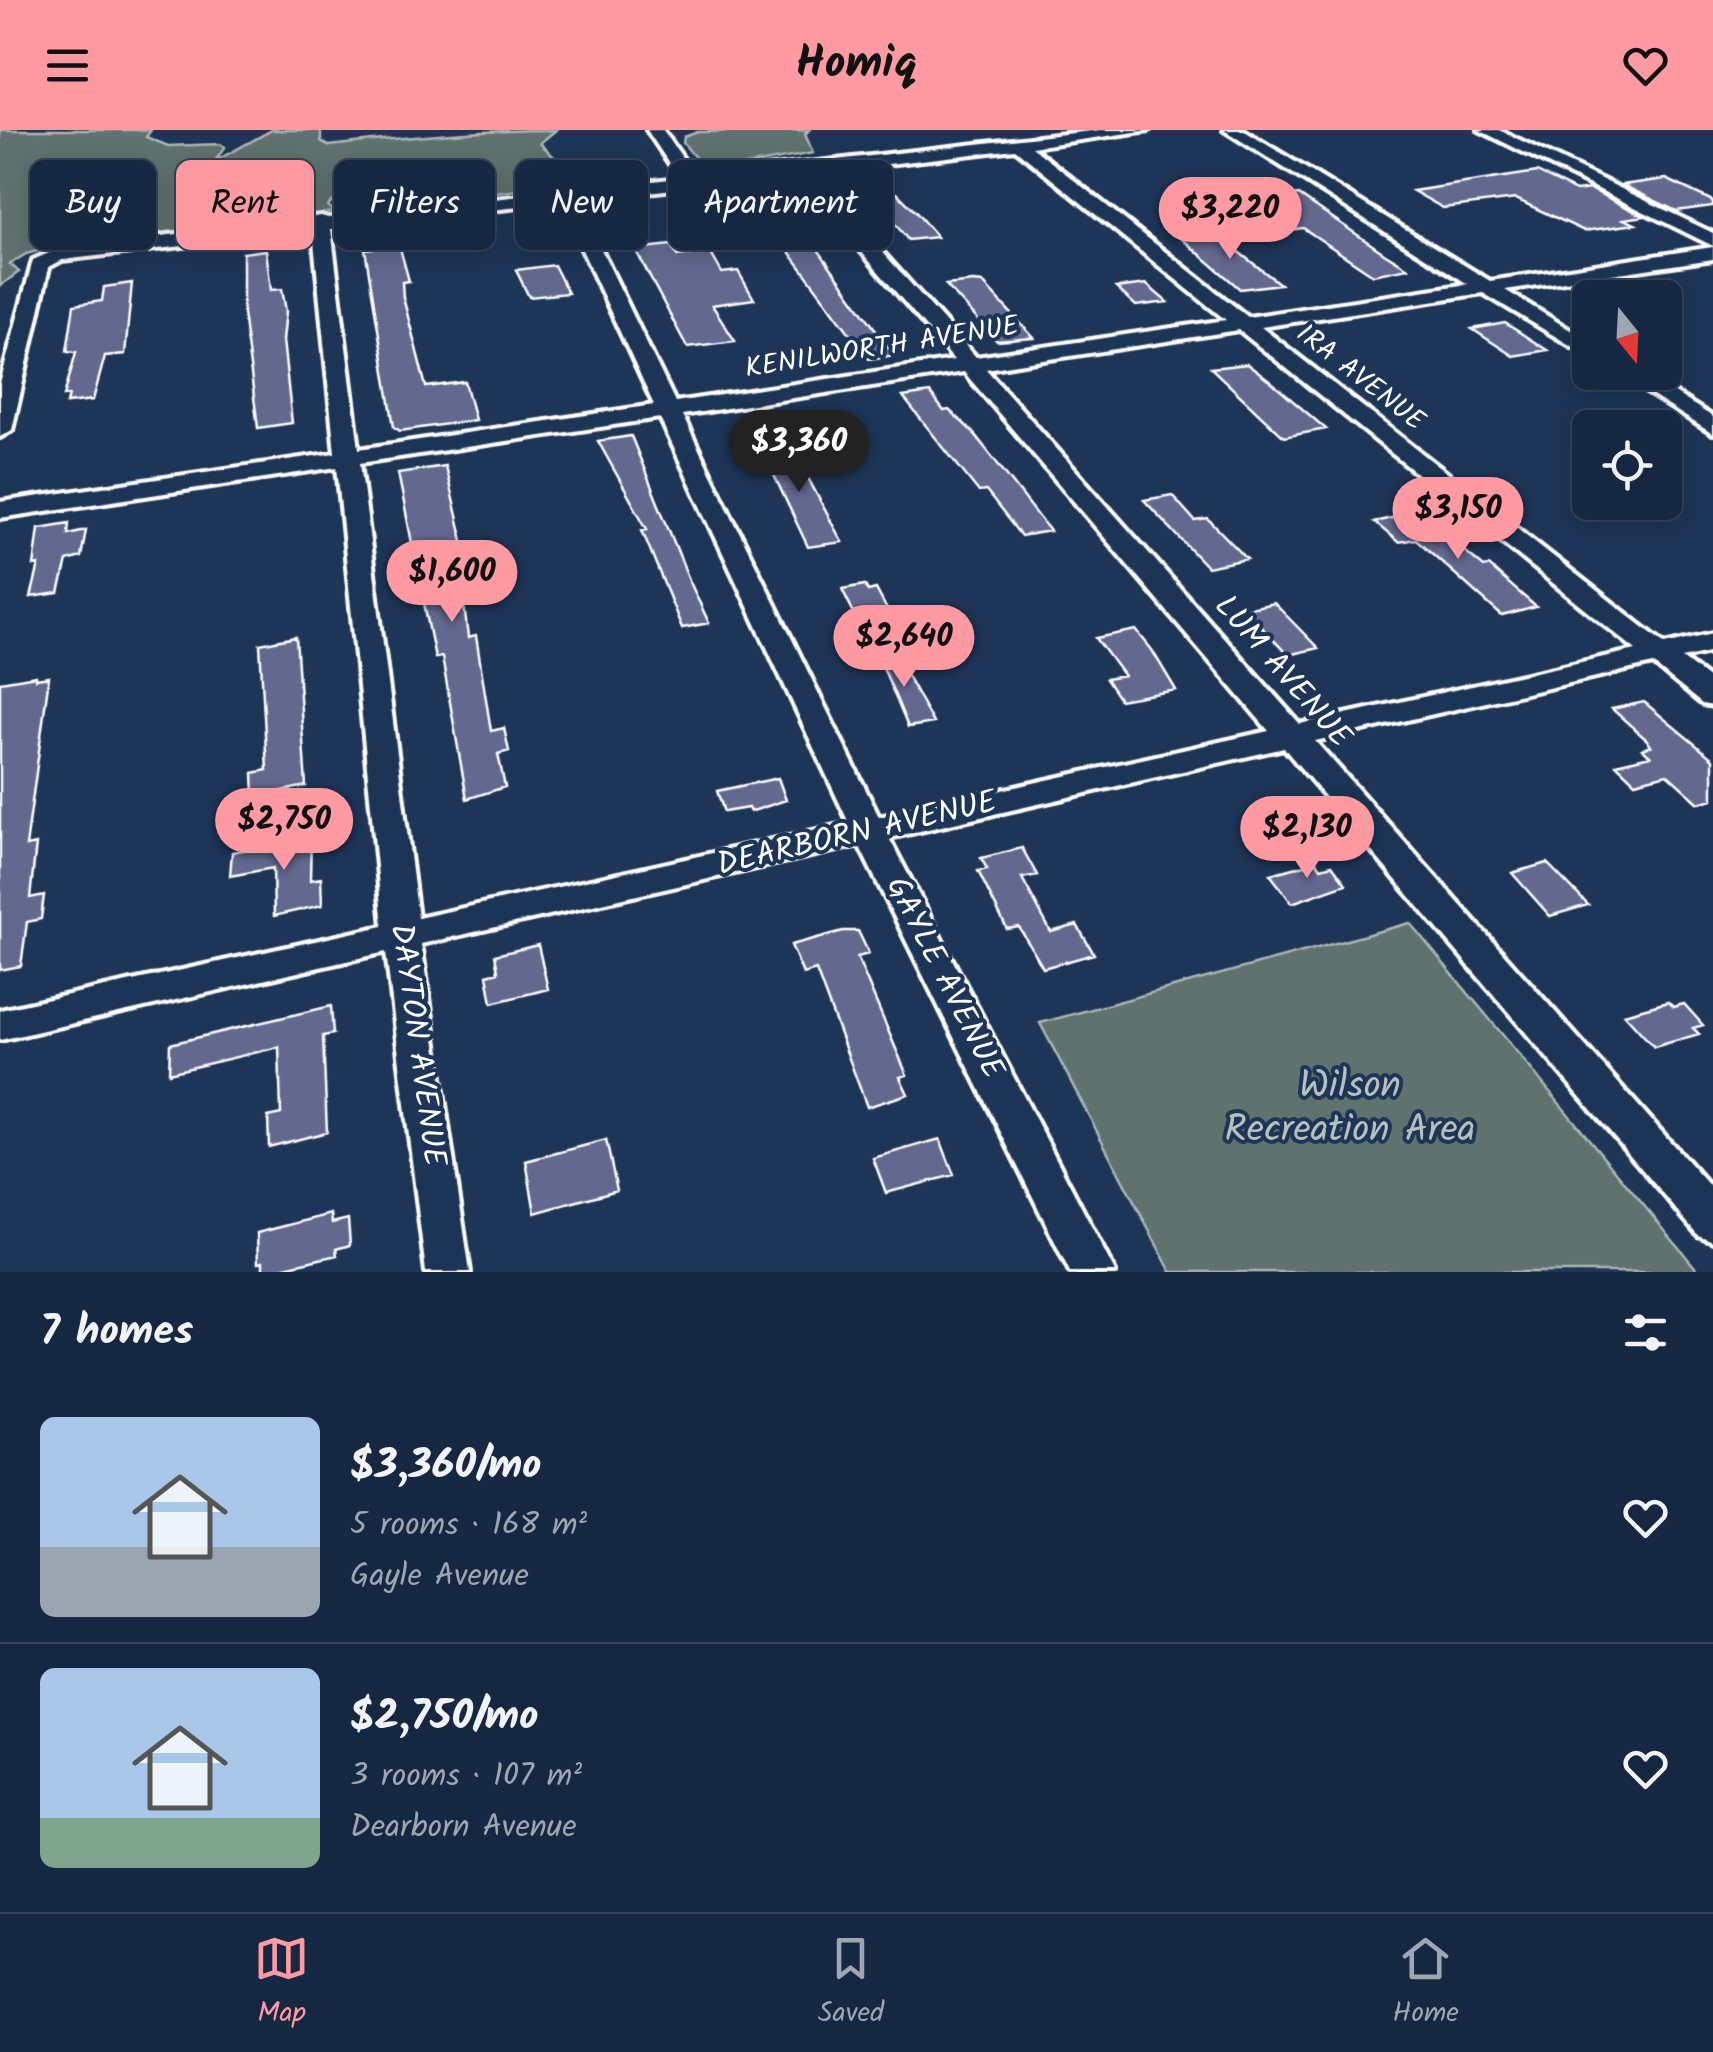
<!DOCTYPE html>
<html lang="en">
<head>
<meta charset="utf-8">
<style>
  :root { --surface:#162841; --page:#23344c; --text:#f1f3f6; --muted:#9ea6b1; --line:#35445a; --accent:#ff9aa2 }
  body { margin:0; font-family:Kalam,sans-serif; background:var(--page); color:var(--text); height:100vh; display:flex; flex-direction:column; font-size:38px; white-space:nowrap }
  * { box-sizing:border-box; margin:0 }
  p { font-size:32px; color:var(--muted) }
  .icon { flex:none; width:55px; height:55px; fill:none; stroke:currentColor; stroke-width:2; stroke-linecap:round; stroke-linejoin:round }
  .map { position:relative; height:1142px; overflow:hidden }
  .side { display:flex; flex-direction:column; background:var(--surface); flex:1 }
  .side>* { flex:none }
  .guide { position:absolute; left:30px; top:30px; width:1000px; height:90px; display:flex; gap:20px }
  .needle { width:65px; rotate:162deg }
  .controls { position:absolute; left:1572px; top:150px; display:grid; gap:20px }
  .controls a { display:grid; place-items:center; width:110px; height:110px; border-radius:15px; background:var(--surface); box-shadow:0 5px 25px #0003,0 0 0 2px var(--line); font-size:50px }
  .price { position:absolute; translate:-50% -85px; padding:0 22px; border-radius:35px; background:var(--accent); color:#111; font-size:32px; line-height:65px; filter:drop-shadow(0 2px 5px #0008) }
  .price::after { content:''; position:absolute; left:50%; top:60px; width:30px; height:22px; margin-left:-15px; background:inherit; clip-path:polygon(0 0,100% 0,50% 100%) }
  .price.current { background:#222; color:#fff }
  ul { padding:0; list-style:none }
  li { display:flex; align-items:center; gap:30px; height:250px; padding:0 40px }
  li+li { border-top:2px solid var(--line) }
  li span { display:grid; place-items:center; flex:none; width:280px; height:200px; border-radius:15px; color:#555 }
  li>.icon { margin-inline-start:auto }
  span .icon { width:120px; height:120px; fill:#fffc; stroke-width:1 }
  li b { font-size:42px }
  h2 { display:flex; justify-content:space-between; align-items:center; height:120px; padding:0 40px; font-size:42px }
  .pill { padding:0 35px; border-radius:15px; background:var(--surface); box-shadow:0 5px 25px #0003,0 0 0 2px var(--line); font-size:35px; line-height:90px }
  .pill.current { background:var(--accent); color:#111 }
  header { display:flex; justify-content:space-between; align-items:center; height:130px; padding:0 40px; background:var(--accent); color:#111; font-size:45px; font-weight:700 }
  .dock { display:flex; justify-content:space-around; align-items:center; height:140px; border-top:2px solid var(--line); background:var(--surface); font-size:28px; color:var(--muted) }
  .dock a { display:grid; justify-items:center; gap:5px }
  .dock .current { color:var(--accent) }
  .map>svg:first-child { display:block }
  .green { fill:#5e726d; stroke:#aeb8b6; stroke-width:2.5 }
  .building { fill:#64688f; stroke:#fff; stroke-width:2.5 }
  .lines { fill:none; stroke-linecap:round; stroke-linejoin:round }
  .street-casing { stroke:#fff; stroke-width:8 }
  .street { fill:#1d3557; fill-rule:evenodd }
  .labels { text-anchor:middle; dominant-baseline:central; stroke-width:8; stroke-linejoin:round; paint-order:stroke }
  .far-street-label { font-size:28px; fill:#fff; stroke:#1d3557 }
  .street-label { font-size:32px; fill:#fff; stroke:#1d3557 }
  .near-park-label { font-size:38px; fill:#b7c0bd; stroke:#1d3557 }
</style>
</head>
<body>
<header><svg class="icon" aria-label="menu" viewBox="0 0 24 24"><path d="M4 6h16M4 12h16M4 18h16"/></svg>Homiq<svg class="icon" aria-label="heart" viewBox="0 0 24 24"><path d="M12 20l-8-8c-3-5 5-10 8-4 3-6 11-1 8 4z"/></svg></header>
<div class="map">
<svg width="1713" height="1142" viewBox="0 0 1713 1142">
  <rect width="100%" height="100%" fill="#1d3557"/>
  <filter id="ink" filterUnits="userSpaceOnUse"><feTurbulence type="fractalNoise" baseFrequency=".01" numOctaves="2"/><feDisplacementMap in="SourceGraphic" scale="20" xChannelSelector="R" yChannelSelector="G"/><feConvolveMatrix kernelMatrix="1 2 1 2 8 2 1 2 1" color-interpolation-filters="sRGB"/></filter>
  <g filter="url(#ink)">
    <!-- green -->
    <path class="green" d="M0 0H151L146 7 168 16 220 14 225 17 215 31 272 0H321V11L329 16C405 7 479 0 556 0L540 13 572 45 575 53 438 70 439 58 385 61 331 72 328 76 334 81 321 84 64 114 26 124 10 134 19 142 0 156Z
      M809 0 805 4 813 23 719 40 702 36 683 13 684 7 698 2Z
      M1410 793 1699 1142H1171L1040 893Z"/>
    <!-- building -->
    <path class="building" d="M1537 42 1576 61 1590 59 1644 86 1624 89 1635 94 1584 101 1516 69 1443 78 1413 61Z
      M1666 49 1713 71V76L1676 81 1622 55Z
      M777 53 809 99 804 100 894 225 869 229 749 68 759 67 750 56Z
      M897 63 914 80 937 107 908 110 873 66Z
      M1299 65 1384 123 1408 138 1373 145 1303 98 1283 101 1246 77 1263 75 1257 70Z
      M1214 103 1280 154 1240 159 1181 108Z
      M671 115 677 126 710 122 722 143 738 141 754 169 712 175 735 211 687 217 635 119Z
      M392 116 400 118 409 151 402 152 403 167 426 257 465 252 475 290 400 301 394 297 365 119Z
      M266 120 271 160 282 159 286 181 283 210 292 293 258 298 243 183V123Z
      M554 135 568 163 529 167 516 140Z
      M973 152 983 153 1034 208 997 211 946 155Z
      M132 153 125 224 105 226 93 270 67 273 69 265 64 266 76 222 67 221 74 175 102 171 104 157Z
      M1146 154 1167 172 1136 176 1116 158Z
      M1505 193 1547 220 1513 226 1472 199Z
      M1247 234 1272 253 1326 299 1284 307 1211 238Z
      M930 263 944 281 949 280 972 301 1050 401 1021 406 986 361 979 362 903 267Z
      M631 306 690 452 709 493 682 498 642 400 647 399 598 311Z
      M784 310 808 348 842 412 808 417 772 341 754 315Z
      M445 336 464 415 457 416 468 508 476 506 491 601 504 598 509 621 498 624 505 657 467 669 442 527 435 528 398 343Z
      M1172 365 1195 391 1208 389 1247 429 1207 437 1144 370Z
      M1418 382 1484 437 1489 436 1536 477 1502 486 1416 409 1398 412 1374 392Z
      M69 393 68 404 86 400 81 427 67 431 59 463 31 467 39 435 34 436 39 398Z
      M865 455 868 461 876 459 893 491 861 497 842 459Z
      M1274 473 1318 518 1288 525 1244 479Z
      M1136 500 1152 520 1176 560 1120 570 1106 549 1124 546 1096 508Z
      M296 507 306 656 254 667 253 643 267 640 260 514Z
      M891 516 933 593 908 597 877 523Z
      M36 546V549L49 547 26 716 36 714 30 768 44 765 41 789 27 792 21 836 0 840V552Z
      M1644 572 1713 629V669L1699 673 1667 644 1635 652 1616 634 1650 626 1642 619 1651 616 1647 610 1612 579Z
      M778 648 786 670 750 682 748 678 724 682 717 661Z
      M311 707 310 750 321 748 322 775 274 786 273 738 230 746 232 722Z
      M1022 718 1037 745 1022 748 1051 802 1077 795 1094 824 1043 838 1019 797 1007 799 978 741 987 739 981 728Z
      M1317 732 1321 738 1332 735 1346 754 1292 773 1270 744Z
      M1547 733 1588 775 1550 786 1512 743Z
      M843 801H858L869 824 857 827 907 945 900 947 908 964 867 977 816 840 803 844 791 815Z
      M538 815 548 859 492 873 487 845 498 842 495 825Z
      M1668 872 1673 877 1684 874 1703 895 1693 898 1699 904 1654 917 1624 884Z
      M331 876 333 904 323 906 327 1002 269 1017 268 987 281 984 279 917 169 943 170 914Z
      M940 1009 954 1045 886 1063 873 1028Z
      M606 1010 617 1060 535 1083 526 1031Z
      M331 1084 332 1093 348 1089 350 1115 336 1119 337 1125 263 1142V1132L258 1133 257 1103Z"/>
    <g class="lines">
      <!-- street casing -->
      <g class="street-casing">
        <path id="street" d="M647 0H663L695 46 1100 0H1149L1032 17 1248 187 1468 154 1224 0H1243L1490 151 1713 117V129L1505 160 1590 212V227L1483 163 1261 197 1665 514 1713 503V521L1682 528 1713 552V576L1702 574 1653 534 1315 611 1713 1060V1111L1698 1105 1284 618 889 708 1115 1142H1070L859 715 421 814 470 1142H426L386 822 0 910V880L383 796 337 337 0 388V372L335 323 313 101 62 130 49 137 12 300 0 307V254L33 130 58 119 321 86 328 88 679 48ZM1015 19 1226 190 976 227 812 43ZM796 45 954 230 675 272 577 70ZM560 72 654 275 359 319 331 99ZM1239 200 1636 520 1300 594 986 239ZM964 242 1269 601 879 687 682 285ZM660 288 849 693 418 788 360 333Z
          M1479 0H1499L1713 103V116Z
          M1615 242H1641L1713 287V304Z"/>
      </g>
      <!-- street -->
      <use href="#street" class="street"/>
    </g>
  </g>
  <g class="labels">
    <!-- far-street labels -->
    <g class="far-street-label">
      <text transform="translate(882 218) rotate(-9)">KENILWORTH AVENUE</text>
      <text transform="translate(1360 248) rotate(38)">IRA AVENUE</text>
    </g>
    <!-- street labels -->
    <g class="street-label">
      <text transform="translate(1282 542) rotate(49)">LUM AVENUE</text>
      <text transform="translate(857 704) rotate(-13)">DEARBORN AVENUE</text>
      <text transform="translate(944 848) rotate(63)">GAYLE AVENUE</text>
      <text transform="translate(417 915) rotate(82)">DAYTON AVENUE</text>
    </g>
    <!-- near-park labels -->
    <g class="near-park-label">
      <text x="1350" y="957">Wilson<tspan x="1350" dy="44">Recreation Area</tspan></text>
    </g>
  </g>
</svg>
<div class="controls">
<a><svg class="needle" viewBox="-14 -14 28 28"><path d="M0-13l5 13h-10z" fill="#e53935"/><path d="M0 13l5-13h-10z" fill="#9ea6b1"/></svg></a>
<a><svg class="icon" aria-label="locate" viewBox="0 0 24 24"><circle cx="12" cy="12" r="6"/><path d="M12 2v4M12 18v4M2 12h4M18 12h4"/></svg></a>
</div>
<b class="price" style="left:1230px;top:132px">$3,220</b>
<b class="price current" style="left:799px;top:365px">$3,360</b>
<b class="price" style="left:1458px;top:432px">$3,150</b>
<b class="price" style="left:452px;top:495px">$1,600</b>
<b class="price" style="left:904px;top:560px">$2,640</b>
<b class="price" style="left:284px;top:743px">$2,750</b>
<b class="price" style="left:1307px;top:751px">$2,130</b>
<div class="guide">
<a class="pill">Buy</a>
<a class="pill current">Rent</a>
<a class="pill">Filters</a>
<a class="pill">New</a>
<a class="pill">Apartment</a>
</div>
</div>
<section class="side">
<h2>7 homes<svg class="icon" aria-label="filters" viewBox="0 0 24 24"><path d="M4 7h16M4 17h16"/><circle cx="9" cy="7" r="2"/><circle cx="15" cy="17" r="2"/></svg></h2>
<ul>
<li><span style="background:linear-gradient(#a9c7e8 65%,#9aa5b1 0)"><svg class="icon" aria-label="home" viewBox="0 0 24 24"><path d="M3 11l9-7 9 7M6 9v11h12V9"/></svg></span><div><b>$3,360/mo</b><p>5 rooms · 168 m²</p><p>Gayle Avenue</p></div><svg class="icon" aria-label="heart" viewBox="0 0 24 24"><path d="M12 20l-8-8c-3-5 5-10 8-4 3-6 11-1 8 4z"/></svg></li>
<li><span style="background:linear-gradient(#a9c7e8 75%,#7fa58c 0)"><svg class="icon" aria-label="home" viewBox="0 0 24 24"><path d="M3 11l9-7 9 7M6 9v11h12V9"/></svg></span><div><b>$2,750/mo</b><p>3 rooms · 107 m²</p><p>Dearborn Avenue</p></div><svg class="icon" aria-label="heart" viewBox="0 0 24 24"><path d="M12 20l-8-8c-3-5 5-10 8-4 3-6 11-1 8 4z"/></svg></li>
</ul>
</section>
<nav class="dock">
<a class="current"><svg class="icon" aria-label="map" viewBox="0 0 24 24"><path d="M3 6l6-2 6 2 6-2v14l-6 2-6-2-6 2zM9 4v14M15 6v14"/></svg>Map</a>
<a><svg class="icon" aria-label="saved" viewBox="0 0 24 24"><path d="M7 4h10v16l-5-4-5 4z"/></svg>Saved</a>
<a><svg class="icon" aria-label="home" viewBox="0 0 24 24"><path d="M3 11l9-7 9 7M6 9v11h12V9"/></svg>Home</a>
</nav>
</body>
</html>
